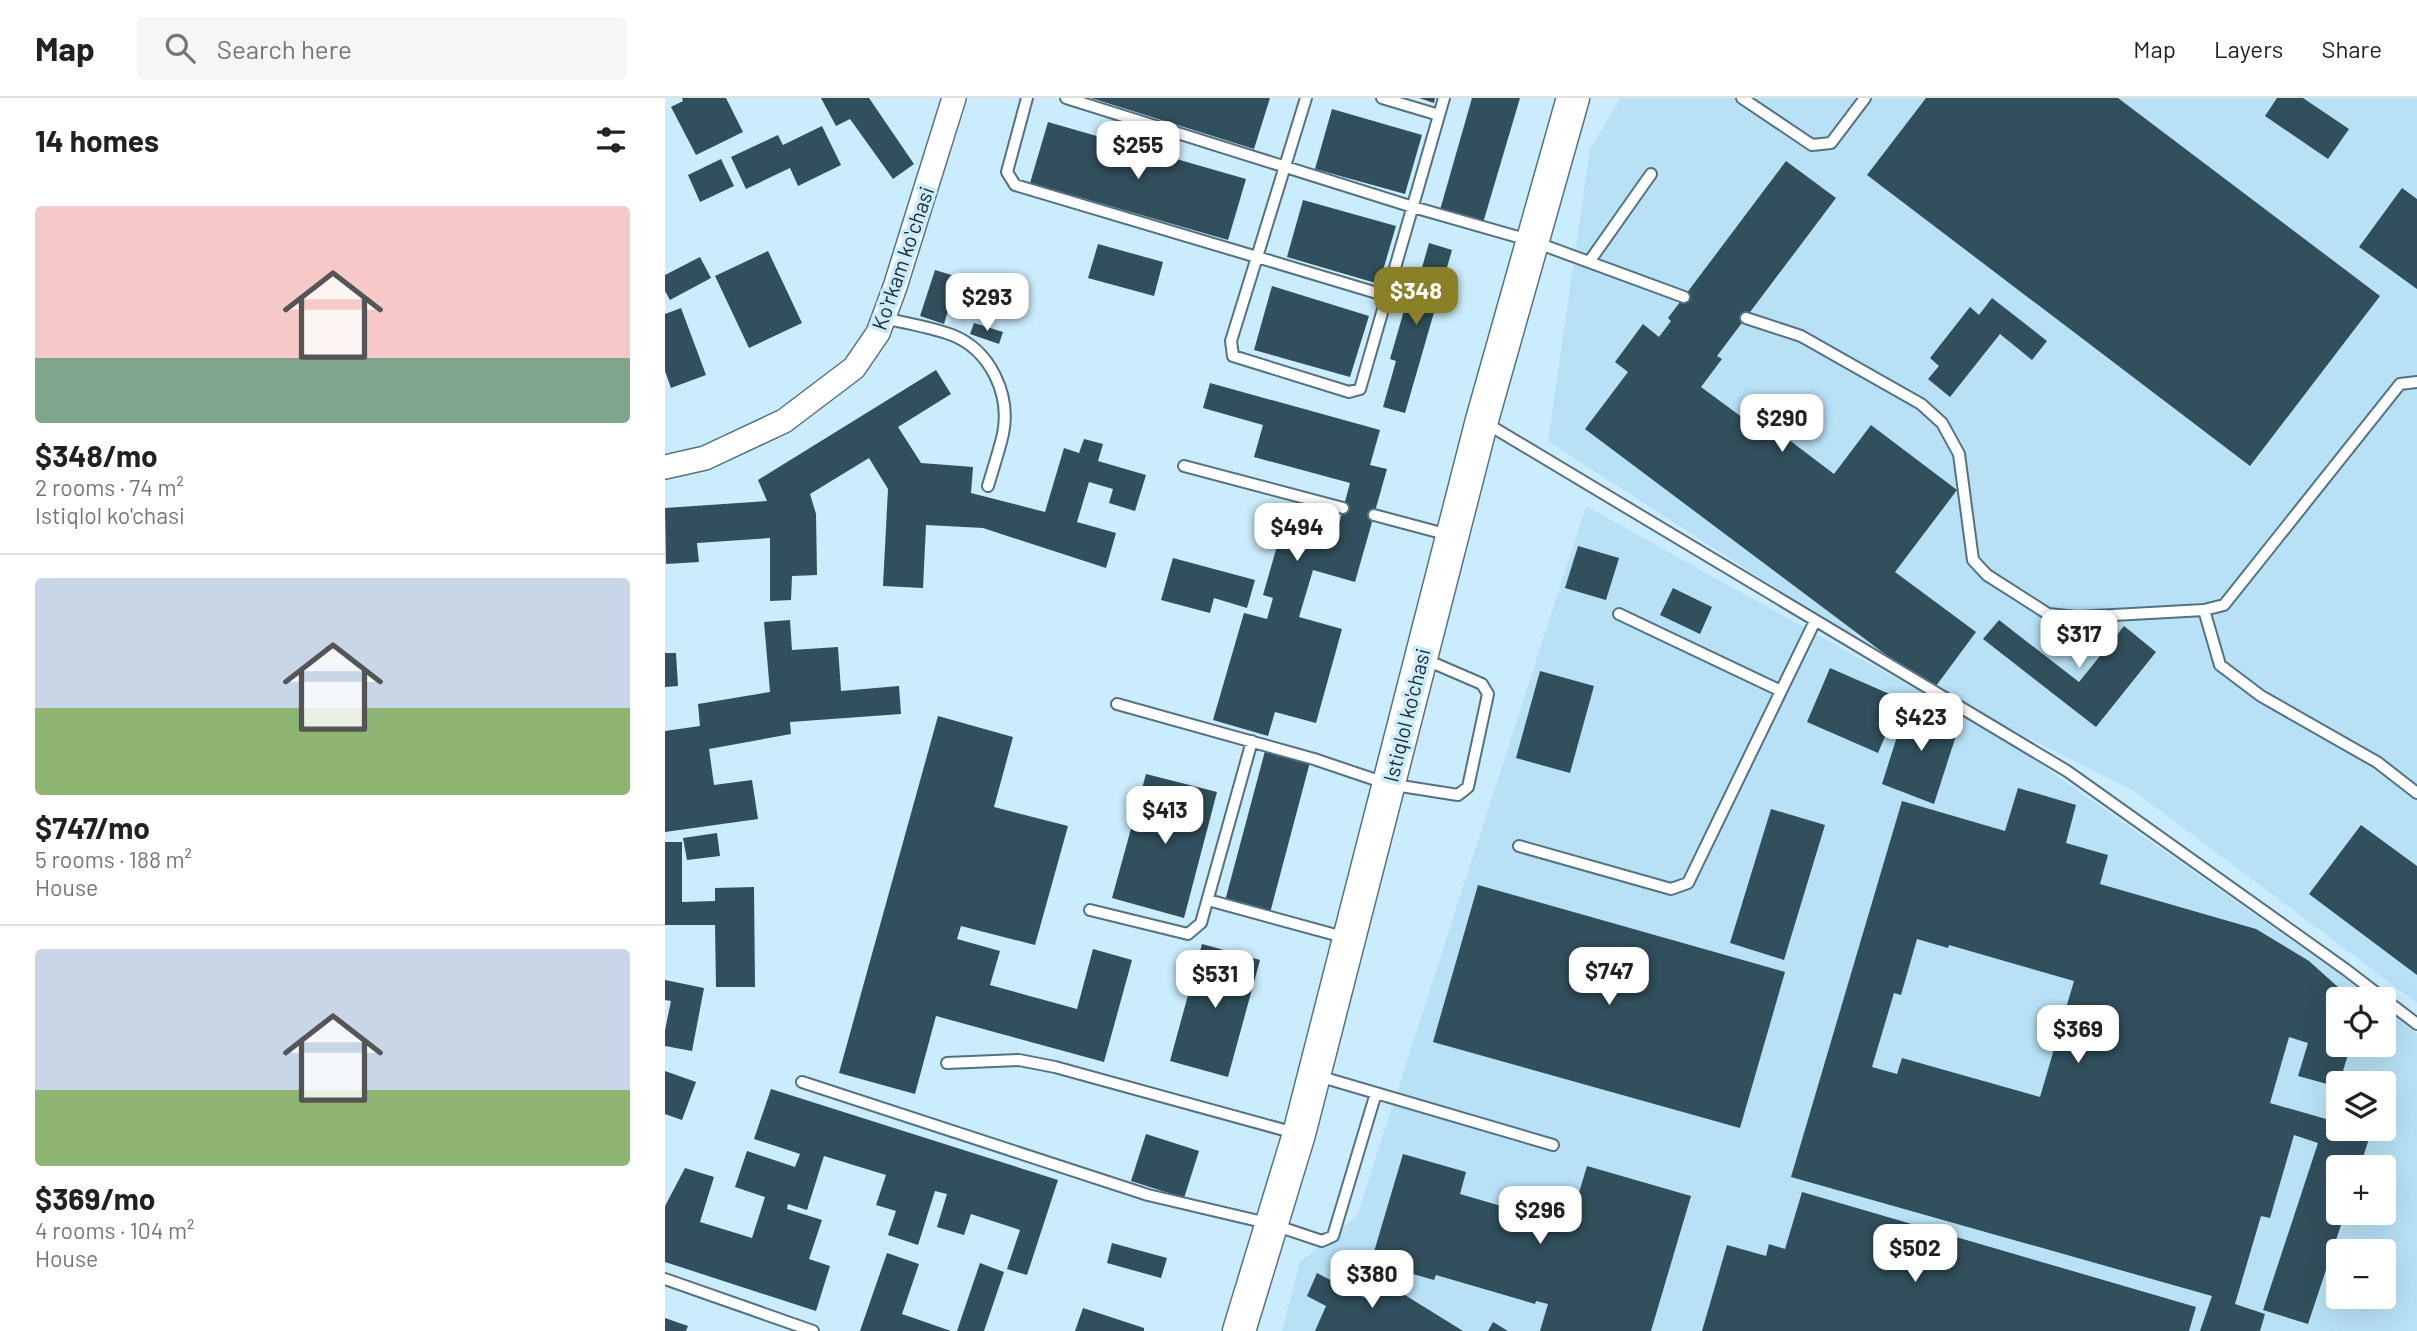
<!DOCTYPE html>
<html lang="en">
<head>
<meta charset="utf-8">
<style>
  :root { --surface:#fff; --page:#f6f6f6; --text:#202124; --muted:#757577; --line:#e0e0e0; --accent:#8a8028 }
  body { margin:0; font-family:Barlow,sans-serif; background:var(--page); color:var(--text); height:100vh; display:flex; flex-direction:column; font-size:26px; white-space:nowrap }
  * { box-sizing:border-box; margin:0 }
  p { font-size:23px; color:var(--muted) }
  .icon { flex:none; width:38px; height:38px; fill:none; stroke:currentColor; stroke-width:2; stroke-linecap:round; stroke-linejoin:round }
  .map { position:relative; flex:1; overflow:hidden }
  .sheet { display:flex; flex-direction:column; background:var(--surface); width:665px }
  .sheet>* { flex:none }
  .tools { position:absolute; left:1661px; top:889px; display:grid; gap:14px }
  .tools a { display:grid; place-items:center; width:70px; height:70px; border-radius:7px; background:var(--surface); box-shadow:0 7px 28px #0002; font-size:35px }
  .price { position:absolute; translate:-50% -60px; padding:0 16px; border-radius:14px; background:#fff; color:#222; font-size:23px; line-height:46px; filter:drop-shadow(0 2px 4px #0008) }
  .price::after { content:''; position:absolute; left:50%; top:42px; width:21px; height:16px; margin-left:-10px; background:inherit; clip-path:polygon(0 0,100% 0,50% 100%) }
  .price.active { background:var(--accent); color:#fff }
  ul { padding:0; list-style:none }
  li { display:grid; align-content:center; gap:14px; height:371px; padding:0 35px }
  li+li { border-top:2px solid var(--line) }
  li span { display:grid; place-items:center; height:217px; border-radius:7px; color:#555 }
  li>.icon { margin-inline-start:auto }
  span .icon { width:126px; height:126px; fill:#fffc; stroke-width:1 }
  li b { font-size:30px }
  h2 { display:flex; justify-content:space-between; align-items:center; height:84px; padding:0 35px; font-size:30px }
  header { display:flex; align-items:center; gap:42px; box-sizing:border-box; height:98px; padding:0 35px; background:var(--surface); border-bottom:2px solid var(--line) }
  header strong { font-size:33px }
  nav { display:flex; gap:38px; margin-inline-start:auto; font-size:24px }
  .search { width:490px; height:63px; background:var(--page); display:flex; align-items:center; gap:18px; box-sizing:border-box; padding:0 24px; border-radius:7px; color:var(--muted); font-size:26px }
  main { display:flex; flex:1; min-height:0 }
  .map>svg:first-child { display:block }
  .built { fill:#b8e1f5; fill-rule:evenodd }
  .building { fill:#314f5c; fill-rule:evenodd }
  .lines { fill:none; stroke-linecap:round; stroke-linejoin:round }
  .lane-casing { stroke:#547281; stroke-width:14 }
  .street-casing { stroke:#547281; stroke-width:26 }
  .secondary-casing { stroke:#547281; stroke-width:35 }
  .lane { stroke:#fff; stroke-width:10 }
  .street { stroke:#fff; stroke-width:23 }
  .secondary { stroke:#fff; stroke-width:32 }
  .labels { text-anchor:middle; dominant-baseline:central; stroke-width:7; stroke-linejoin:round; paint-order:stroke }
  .street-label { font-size:21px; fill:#1d292f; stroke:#cbecfd }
</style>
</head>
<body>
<header>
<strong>Map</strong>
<div class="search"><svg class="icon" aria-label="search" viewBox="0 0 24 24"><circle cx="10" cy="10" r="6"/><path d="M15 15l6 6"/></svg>Search here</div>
<nav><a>Map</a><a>Layers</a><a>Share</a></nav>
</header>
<main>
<section class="sheet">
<h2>14 homes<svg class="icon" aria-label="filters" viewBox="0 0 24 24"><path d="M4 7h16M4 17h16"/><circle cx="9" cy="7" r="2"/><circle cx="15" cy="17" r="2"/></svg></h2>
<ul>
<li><span style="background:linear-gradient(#f6c9c9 70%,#7fa58c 0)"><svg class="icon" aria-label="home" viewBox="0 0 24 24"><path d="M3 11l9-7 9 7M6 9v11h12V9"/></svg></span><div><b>$348/mo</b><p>2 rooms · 74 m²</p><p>Istiqlol ko'chasi</p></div></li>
<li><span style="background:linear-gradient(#c9d6e8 60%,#8fb573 0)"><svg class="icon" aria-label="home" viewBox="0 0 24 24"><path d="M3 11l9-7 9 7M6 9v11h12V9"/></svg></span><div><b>$747/mo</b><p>5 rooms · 188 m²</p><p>House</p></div></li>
<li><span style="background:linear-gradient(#c9d6e8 65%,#8fb573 0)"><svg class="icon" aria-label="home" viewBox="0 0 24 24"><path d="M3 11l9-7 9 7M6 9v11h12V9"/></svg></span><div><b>$369/mo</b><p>4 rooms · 104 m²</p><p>House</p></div></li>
</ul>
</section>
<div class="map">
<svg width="1752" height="1233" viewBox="0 0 1752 1233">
  <rect width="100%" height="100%" fill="#cbecfd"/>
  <!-- built -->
  <path class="built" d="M956 0H1752V905L1469 693 1268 592 883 343 925 51Z
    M921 408 1336 639 1710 901H1673V947H1718L1719 908 1752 936V1233H617L635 1164 692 1118ZM1673 985H1718V1031H1673ZM1673 1069H1718V1115H1673ZM1673 1153H1718V1199H1673Z"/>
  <!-- building -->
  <path class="building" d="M17 0H61L78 34 31 57 6 9 18 3Z
    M156 0H204L249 66 228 81 185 21 171 28Z
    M426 0H605L589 51Z
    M754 0H770L769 5Z
    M807 0H855L818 125 775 112Z
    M1261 0H1453L1715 198 1585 368 1202 77Z
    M1612 0H1638L1684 31 1663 61 1600 18Z
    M667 11 757 37 740 96 650 71Z
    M383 24 581 81 563 142 365 85Z
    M157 28 176 67 133 88 125 70 81 91 66 59 113 37 118 47Z
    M56 61 69 88 35 104 23 77Z
    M1121 63 1171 100 1052 258 1057 261 1036 289 1097 334 1103 326 1169 376 1206 327 1292 392 1230 474 1311 534 1268 592 920 331 963 274 950 264 978 226 994 239 1006 223 1003 220Z
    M1737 90 1752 101V191L1694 149Z
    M638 102 731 128 714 186 622 159Z
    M764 145 787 152 740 315 718 309 731 263 725 261 747 185 752 187Z
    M433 146 498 164 489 198 423 180Z
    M103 153 137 225 84 250 50 178Z
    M35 159 46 180 5 202 0 193V177Z
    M270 172 293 179 279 226 255 218Z
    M607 188 704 218 685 279 589 252Z
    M1327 200 1382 243 1367 262 1335 236 1285 299 1263 281 1274 268 1265 260 1305 209 1314 217Z
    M16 210 41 277 6 290 0 273V216Z
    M309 225 338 234 334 246 305 236Z
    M271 272 286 296 233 329 256 365 308 369 306 395 380 414 399 350 414 355 419 341 438 346 433 363 481 377 470 413 444 405 448 391 424 384 412 424 451 435 441 470 318 430 261 427 258 490 218 488 223 391 204 360 145 396 151 416 152 477 127 478 126 502 105 503V440L32 445 34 464 1 466 0 410 102 403 93 382Z
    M545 285 715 332 705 367 722 371 690 484 648 472 634 519 677 531 651 625 610 614 603 638 548 622 579 515 602 521 608 500 598 497 616 434 668 448 685 385 589 359 598 327 538 310Z
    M913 448 954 460 941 502 900 490Z
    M508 460 590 482 582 510 549 500 545 515 496 502Z
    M1008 490 1047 509 1035 536 995 517Z
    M125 522 127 552 173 549 176 593 234 588 236 616 125 624 126 636 44 651 49 687 87 682 93 721 0 734V633L35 628 33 606 105 594 99 524Z
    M1334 522 1414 584 1459 528 1491 554 1431 629 1318 541Z
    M0 555H11L13 588 0 589Z
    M1165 570 1236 601 1213 655 1142 624Z
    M875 573 929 588 905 675 851 660Z
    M1243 604 1269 612 1267 616 1295 625 1269 706 1217 686Z
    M273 618 348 639 329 709 403 728 370 847 296 828 292 841 335 853 325 887 412 911 428 851 467 862 439 964 271 918 250 996 174 975Z
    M600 653 645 664 605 815 560 803Z
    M481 676 552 694 519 820 447 800Z
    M1353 690 1411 707 1401 745 1443 757 1435 786 1591 831 1644 863 1683 898 1682 901H1673V947H1686L1673 989 1633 978 1643 945 1624 939 1605 1005 1661 1021 1667 1002 1673 1004V1031H1707L1695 1069H1673V1115H1680L1643 1226 1598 1212 1653 1045 1629 1037 1605 1120 1596 1118 1570 1206 1600 1216 1595 1233H1535L1547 1198 1126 1079 1237 703 1340 733ZM1252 841 1283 850 1284 847 1409 883 1375 999 1237 960 1232 976 1207 969 1229 895 1236 897Z
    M1106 711 1160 727 1119 862 1065 845Z
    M1696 727 1752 768V877L1644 796Z
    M52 735 55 758 22 762 18 740Z
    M0 744H17V804L50 803V790L89 789 90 889H51L50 827H0Z
    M813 787 1120 874 1075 1030 768 944Z
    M537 846 595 862 563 979 505 963Z
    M0 882 39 890 27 953 0 948V932L6 903 0 902Z
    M0 973 31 984 17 1022 0 1016Z
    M106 991 393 1082 362 1177 342 1171 355 1132 306 1116 299 1137 272 1129 282 1096 270 1093 253 1147 223 1137 231 1113 211 1107 221 1077 159 1058 142 1112 123 1106 122 1111 157 1122 144 1161 165 1168 151 1213 0 1164V1108L20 1070 49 1079 35 1124 87 1140 100 1099 70 1089 82 1053 130 1069 135 1056 89 1041Z
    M481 1036 534 1053 519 1100 466 1083Z
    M738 1056 801 1074 795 1096 894 1125 893 1129 903 1131 922 1068 1026 1098 986 1233H875L883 1206 871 1203 870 1206 771 1177 769 1182 706 1164Z
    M1137 1094 1531 1209 1524 1233H1037L1062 1147 1101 1158 1104 1146 1120 1151Z
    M447 1145 502 1160 496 1180 442 1165Z
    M222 1155 254 1166 237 1216 286 1233H195Z
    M315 1165 339 1174 319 1233H292Z
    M652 1175 702 1201 714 1181 798 1233H650L661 1208 642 1198Z
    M418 1210 479 1230V1233H410Z
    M0 1220 23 1228 21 1233H0Z
    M828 1224 843 1233H823Z"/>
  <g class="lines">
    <!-- lane casing -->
    <g class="lane-casing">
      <path id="lane" d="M362 0 342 74 350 87 592 159 566 243 568 258 684 294 695 291 779 0
        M401 0 748 109 867 143 1019 199
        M641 0 592 159 722 198
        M717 0 774 17
        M1077 0 1147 47 1166 45 1200 0
        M924 164 986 76
        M218 220C241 225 266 229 287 237 325 252 346 296 338 336 334 353 328 371 323 388
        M1081 220 1136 238 1256 306 1277 325 1294 356 1308 462 1322 477 1383 516 1412 519 1539 512 1559 507 1735 286 1752 284
        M819 324 1402 673 1680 871 1752 926
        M519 368 678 410
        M709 417 784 437
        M1539 512 1555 567 1596 598 1712 664 1752 695
        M954 516 1116 593
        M452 606 649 661 723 686 793 697 803 689 823 596 817 586 759 561
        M854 748 1006 791 1023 785 1150 523
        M543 802 682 840
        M425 812 523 836 536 825 587 643
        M282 965 354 962 390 969 630 1035
        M653 978 888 1047
        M137 984 483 1097 606 1126 657 1143 668 1138 711 995
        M0 1181 148 1233"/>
    </g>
    <!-- street casing -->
    <g class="street-casing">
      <path id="street" d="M0 369 40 360 119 323 189 270 213 235 230 189 289 0"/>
    </g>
    <!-- secondary casing -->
    <g class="secondary-casing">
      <path id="secondary" d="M574 1233 634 1036 817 322 908 0"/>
    </g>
    <!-- lane -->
    <use href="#lane" class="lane"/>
    <!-- street -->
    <use href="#street" class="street"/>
    <!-- secondary -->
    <use href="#secondary" class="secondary"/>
  </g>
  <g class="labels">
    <!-- street labels -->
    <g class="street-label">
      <text transform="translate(237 160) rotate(-71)">Koʻrkam koʻchasi</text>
      <text transform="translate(741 617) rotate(-76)">Istiqlol ko'chasi</text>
    </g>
  </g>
</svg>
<div class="tools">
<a><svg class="icon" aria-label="locate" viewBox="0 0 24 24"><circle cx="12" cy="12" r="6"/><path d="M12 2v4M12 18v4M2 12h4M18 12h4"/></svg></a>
<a><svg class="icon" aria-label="layers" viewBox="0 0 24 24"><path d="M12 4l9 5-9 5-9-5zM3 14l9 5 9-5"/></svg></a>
<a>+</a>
<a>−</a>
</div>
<b class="price" style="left:473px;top:83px">$255</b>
<b class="price active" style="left:751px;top:229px">$348</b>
<b class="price" style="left:322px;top:235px">$293</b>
<b class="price" style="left:1117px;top:356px">$290</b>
<b class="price" style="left:632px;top:465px">$494</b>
<b class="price" style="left:1414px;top:572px">$317</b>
<b class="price" style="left:1256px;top:655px">$423</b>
<b class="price" style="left:500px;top:748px">$413</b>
<b class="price" style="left:944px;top:909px">$747</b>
<b class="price" style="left:550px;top:912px">$531</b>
<b class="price" style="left:1413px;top:967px">$369</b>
<b class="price" style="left:875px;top:1148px">$296</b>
<b class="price" style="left:1250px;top:1186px">$502</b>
<b class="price" style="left:707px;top:1212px">$380</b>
</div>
</main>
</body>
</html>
